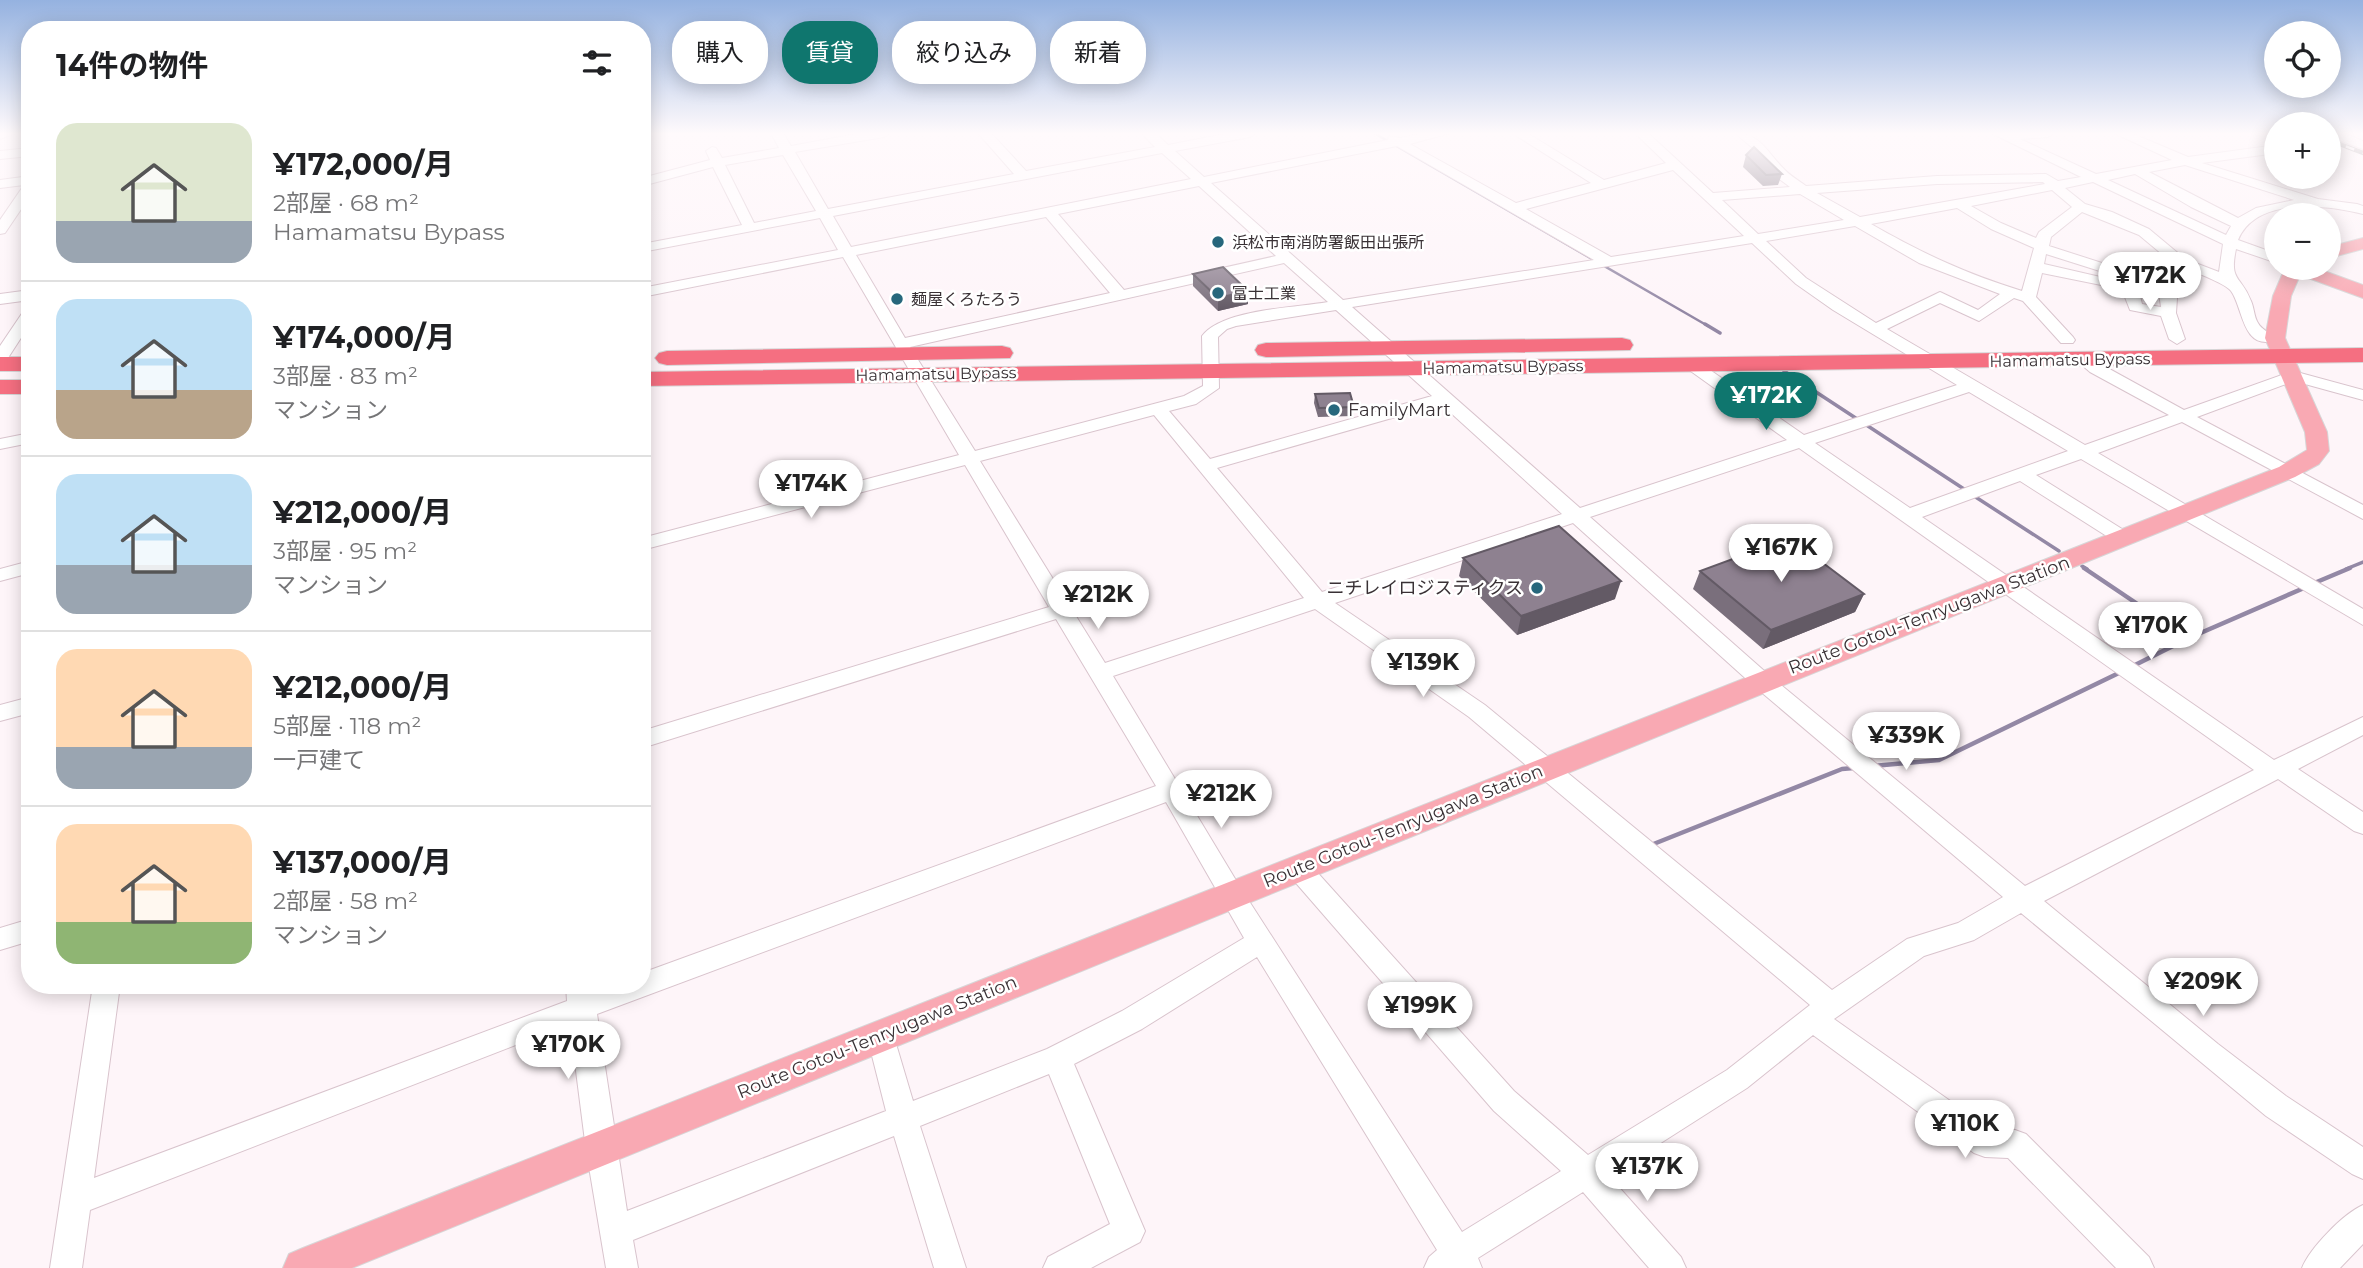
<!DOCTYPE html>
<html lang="ja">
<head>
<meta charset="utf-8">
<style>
  :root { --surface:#fff; --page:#f6f6f6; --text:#202124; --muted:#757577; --line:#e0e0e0; --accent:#0f766e }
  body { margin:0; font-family:Montserrat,"Noto Sans JP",sans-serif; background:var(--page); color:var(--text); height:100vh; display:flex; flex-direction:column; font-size:26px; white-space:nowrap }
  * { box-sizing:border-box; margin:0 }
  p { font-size:23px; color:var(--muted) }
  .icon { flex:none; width:38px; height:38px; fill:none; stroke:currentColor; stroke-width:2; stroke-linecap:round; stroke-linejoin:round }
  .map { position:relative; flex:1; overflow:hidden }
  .drawer { position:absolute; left:21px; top:21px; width:630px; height:973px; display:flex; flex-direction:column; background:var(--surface); border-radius:28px; box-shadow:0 4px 18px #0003 }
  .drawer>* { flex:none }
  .hud { position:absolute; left:672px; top:21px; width:665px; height:63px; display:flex; gap:14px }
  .buttons { position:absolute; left:2264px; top:21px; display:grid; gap:14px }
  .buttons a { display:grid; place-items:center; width:77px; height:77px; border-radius:50%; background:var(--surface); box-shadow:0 4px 18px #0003; font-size:35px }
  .price { position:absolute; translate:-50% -60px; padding:0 16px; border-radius:24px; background:#fff; color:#222; font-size:23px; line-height:46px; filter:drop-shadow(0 2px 4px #0008) }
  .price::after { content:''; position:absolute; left:50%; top:42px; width:21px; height:16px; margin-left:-10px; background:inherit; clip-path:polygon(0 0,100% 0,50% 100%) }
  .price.selected { background:var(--accent); color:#fff }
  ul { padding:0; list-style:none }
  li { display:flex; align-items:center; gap:21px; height:175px; padding:0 35px }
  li+li { border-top:2px solid var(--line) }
  li span { display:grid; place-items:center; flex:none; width:196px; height:140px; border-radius:21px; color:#555 }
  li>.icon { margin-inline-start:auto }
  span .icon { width:84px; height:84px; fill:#fffc; stroke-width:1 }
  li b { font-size:30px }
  h2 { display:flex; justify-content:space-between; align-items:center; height:84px; padding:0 35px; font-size:30px }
  .tag { padding:0 24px; border-radius:28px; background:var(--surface); box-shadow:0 4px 18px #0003; font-size:24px; line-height:63px }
  .tag.selected { background:var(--accent); color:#fff }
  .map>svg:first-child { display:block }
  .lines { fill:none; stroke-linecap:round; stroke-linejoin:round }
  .stream-far2 { stroke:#9388a5; stroke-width:2.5 }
  .stream-far1 { stroke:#9388a5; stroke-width:3.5 }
  .stream { stroke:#9388a5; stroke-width:4.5 }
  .minor-casing { stroke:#d9c4cd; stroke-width:2 }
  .major-casing { stroke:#d7d6d7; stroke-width:2 }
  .highway-casing { stroke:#d7d6d7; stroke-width:2 }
  .minor { fill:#fff; fill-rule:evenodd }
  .major { fill:#f9a9b3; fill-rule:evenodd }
  .highway { fill:#f56f81; fill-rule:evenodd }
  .rail-casing { stroke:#6b6367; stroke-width:4.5 }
  .rail { stroke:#fff; stroke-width:2.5; stroke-dasharray:9; stroke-linecap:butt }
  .wall { fill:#7a6f7c }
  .shaded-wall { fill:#635a65 }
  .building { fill:#8e8190; stroke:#635a65; stroke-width:2 }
  .poi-dot { fill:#27677c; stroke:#fff; stroke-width:2.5 }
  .labels { text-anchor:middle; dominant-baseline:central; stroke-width:5; stroke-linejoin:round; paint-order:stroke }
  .far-poi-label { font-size:16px; fill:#393135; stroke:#fff; text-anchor:start }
  .far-street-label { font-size:16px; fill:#393135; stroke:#fff }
  .poi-label { font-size:18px; fill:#393135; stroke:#fff; text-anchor:start }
  .street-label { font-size:18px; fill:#393135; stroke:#fff }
</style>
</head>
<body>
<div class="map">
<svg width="2363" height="1268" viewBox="0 0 2363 1268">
  <rect width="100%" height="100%" fill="#fef5f9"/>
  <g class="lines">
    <!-- stream-far2 -->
    <path class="stream-far2" d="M1374 133 1708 326"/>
    <!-- stream-far1 -->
    <path class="stream-far1" d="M1705 324 1720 333
      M1784 371 1967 491
      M1974 496 2059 551
      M2082 566 2087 569
      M2346 569 2363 562"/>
    <!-- stream -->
    <path class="stream" d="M2084 568 2188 638
      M2312 584 2350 568
      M2131 667 2189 638 2304 588
      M1873 766 1939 760 2123 671
      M1651 845 1842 769 1854 768"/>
    <!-- minor casing -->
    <g class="minor-casing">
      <path id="minor" d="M0 133H16L0 139Z
        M771 133H783L791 146 862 133H890L884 137 795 152 828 209 1014 174 978 133H991L1026 171 1155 147 1141 133H1155L1168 145 1230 133H1256L1250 137 1175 151 1204 177 1388 140 1389 136 1400 138 1425 133H1450L1410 144 1516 203 1591 183 1512 133H1527L1604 180 1666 163 1635 133H1648L1713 193 1790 187 1774 175 1755 150 1735 133C1760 133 1767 152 1783 168 1789 175 1798 180 1806 186L1937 176 2046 174 2058 181 2081 177 1991 133H2054L2048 137 2020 139 2096 174 2172 160 2114 133H2131L2188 157 2277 145V153L2202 163 2318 199 2357 204 2363 206V214C2326 205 2256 196 2238 240L2277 254V263L2236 249C2229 282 2241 275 2251 301 2254 307 2254 317 2258 323 2261 329 2270 333 2275 338L2273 341C2242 349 2243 307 2231 291 2226 284 2184 266 2176 268 2165 269 2154 273 2143 276L2173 290 2177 298 2176 313 2185 339 2177 344 2169 339 2161 316 2130 310 2121 287 2116 288 2042 273 2036 297 2073 337 2075 340 2073 343H2061L2023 301 2014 298 1979 321 1940 303 1887 329 2085 445 2169 415 2090 372 2076 360 2084 355 2184 410 2293 371 2363 390V400L2294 381 2197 417 2363 505V519L2182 422 2098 453 2363 609V625L2081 459 2036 475 2130 534 2133 538 2130 542H2116L2020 481 1922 517 2274 760 2363 717V735L2298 769 2363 812V834L2354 831 2278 779 2044 901 2218 1044 2286 1096 2363 1147V1179L2352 1174 2266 1116 2021 913 1974 940 1924 956 1834 1019 1990 1129 2015 1130 2026 1134 2149 1257 2154 1268H2116L2008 1158 1985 1157 1974 1153 1813 1035 1747 1088 1609 1176 1681 1257 1686 1268H1649L1583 1192 1478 1258 1482 1268H1424L1429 1257 1437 1250 1257 957 1142 1029 1074 1064 1145 1231 1140 1242 1091 1268H1043L1048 1257 1110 1224 1049 1074 920 1126 966 1268H934L894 1136 633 1240 638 1268H606L586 1149 570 1024 90 1210 82 1268H50L93 985H120L94 1178 567 1001 566 985H593V991L608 985H642V973L1156 786 1056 619 642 748V731L1049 607 965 465 642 550V538L959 455 843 257 642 297V288L838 250 820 218 642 252V244L742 225 713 167 642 186V178L710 160 706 151 712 147 716 148 722 158 779 148ZM1397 146 1594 260 1343 300 1211 183ZM1162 153 1191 179 851 247 833 216ZM783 155 816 211 754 223 725 165ZM2185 165 2294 200 2256 208 2238 218 2149 172ZM1673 170 1744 236 1611 257 1526 209ZM2135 174 2191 207 2231 226 2226 235 2108 180ZM2043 182 2045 184 1860 217 1817 193 1937 184ZM2093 182 2223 244 2219 272 2185 259 2149 229 2112 212 2085 204 2065 188ZM1199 186 1276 256 1124 290 1058 214ZM2052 190 2072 207 2039 232 2036 238 2001 223 1971 206ZM1800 194 1844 220 1758 234 1722 200ZM1957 208 1991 229 2034 248 2022 291C1964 273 1924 254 1871 224ZM2082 212 2139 235 2169 260 2130 272 2049 246 2051 237ZM1046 217 1110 293 905 338 856 255ZM1855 226 1919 263 2000 294 1978 310 1940 292 1876 323 1806 278 1766 241ZM1752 243 1796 284 1833 310 1957 385 1804 435 1697 361H1685L1683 364 1685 367 1787 440 1580 508 1352 307ZM2046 254 2125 279 2122 282 2044 264ZM1284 263 1328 302C1294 308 1223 309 1202 336L1203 386 1184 396 975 451 910 347ZM2137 284 2159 293 2161 307 2142 304ZM1336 310 1432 396 1210 459 1169 411 1196 404 1219 388 1218 337 1227 329 1236 326ZM1969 392 2068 451 1910 508 1815 443ZM1441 404 1562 514 1322 592 1217 468ZM1154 415 1304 598 1105 663 980 461ZM1799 448 2254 770 2025 886 1770 676 1590 517ZM1573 523 1754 686 2003 897 1958 923 1907 939 1832 990 1485 705 1335 603ZM1315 609 1469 717 1810 1005 1727 1070 1588 1155 1514 1091 1307 861 1298 858 1289 861 1285 868 1289 875 1494 1111 1561 1171 1462 1232 1240 887 1113 676ZM1166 802 1244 938 1122 1011 1047 1049 913 1101 891 1027 881 1023 871 1027 867 1036 886 1111 627 1211 597 1014Z
        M2329 133H2344L2363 141V149L2329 136Z
        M30 148V156L0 159V151Z
        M30 176V196L5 233 0 234V220L24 185 0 188V180Z
        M30 290V300L0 304V294Z
        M30 307V324L6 361 0 363V346L25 309Z
        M30 433V443L0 449V439Z
        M30 561V573L0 581V569Z
        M30 697V713L0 721V705Z
        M30 919V941L0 950V928Z
        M2363 1205V1244L2340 1268H2302C2310 1248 2343 1214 2363 1205Z"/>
    </g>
    <!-- major casing -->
    <g class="major-casing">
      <path id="major" d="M2363 238V249L2329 258V247Z
        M2285 268H2316L2363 285V298L2300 275 2291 296 2285 338 2327 432 2329 451 2319 464 2295 477 352 1268H283L289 1254 303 1248 2279 467 2307 450 2305 432 2265 338 2273 296Z"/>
    </g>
    <!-- highway casing -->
    <g class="highway-casing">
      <path id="highway" d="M1622 338 1630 340 1633 345 1630 350 1266 357 1258 355 1255 350 1258 345 1266 343Z
        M1002 346 1010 348 1013 353 1010 358 667 365 659 363 655 358 659 353 667 351Z
        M2363 348V362L642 386V372Z
        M0 357H30V371H0Z
        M0 380H30V394H0Z"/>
    </g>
    <!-- minor -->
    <use href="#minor" class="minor"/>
    <!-- major -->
    <use href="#major" class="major"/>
    <!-- highway -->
    <use href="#highway" class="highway"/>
    <!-- rail casing -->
    <g class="rail-casing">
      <path id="rail" d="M2329 140 2363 153"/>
    </g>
    <!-- rail -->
    <use href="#rail" class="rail"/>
  </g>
  <!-- wall -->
  <path class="wall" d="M1746 155 1782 174 1778 185 1763 186 1743 167Z
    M1193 274 1248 291V304L1218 311 1193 286Z
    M1315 394 1354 407 1353 416 1318 417 1314 403Z
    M1463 558 1615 599 1517 635 1459 576Z
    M1700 571 1864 594 1855 612 1763 649 1693 589Z"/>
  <!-- shaded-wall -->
  <path class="shaded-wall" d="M1248 291V304L1218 311V298Z
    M1621 581 1615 599 1517 635 1521 616Z
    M1864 594 1855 612 1763 649 1771 630Z"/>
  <!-- building -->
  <path class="building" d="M1754 147 1782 174 1766 175 1746 155Z
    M1223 267 1248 291 1218 298 1193 274Z
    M1350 393 1354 407 1319 408 1315 394Z
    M1559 526 1621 581 1521 616 1463 558Z
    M1790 538 1864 594 1771 630 1700 571Z"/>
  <!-- sky -->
  <linearGradient id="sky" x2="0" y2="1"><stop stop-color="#95b2e0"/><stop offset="0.43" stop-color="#fffafc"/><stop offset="1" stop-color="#fffafc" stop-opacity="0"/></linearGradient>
  <rect width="2363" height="311" fill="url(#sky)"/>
  <!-- markers -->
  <g class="poi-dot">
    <circle cx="1218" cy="242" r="7"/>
    <circle cx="1218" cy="293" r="7"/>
    <circle cx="897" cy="299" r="7"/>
    <circle cx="1334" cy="410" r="7"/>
    <circle cx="1537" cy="588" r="7"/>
  </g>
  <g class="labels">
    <!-- far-poi labels -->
    <g class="far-poi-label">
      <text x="1232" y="242">浜松市南消防署飯田出張所</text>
      <text x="1232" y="293">富士工業</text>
      <text x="911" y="299">麺屋くろたろう</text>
    </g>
    <!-- far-street labels -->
    <g class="far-street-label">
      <text transform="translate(2070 360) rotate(-1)">Hamamatsu Bypass</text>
      <text transform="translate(1503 367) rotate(-1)">Hamamatsu Bypass</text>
      <text transform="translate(936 374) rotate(-1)">Hamamatsu Bypass</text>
    </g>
    <!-- poi labels -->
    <g class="poi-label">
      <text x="1348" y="410">FamilyMart</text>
      <text x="1523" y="588" text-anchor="end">ニチレイロジスティクス</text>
    </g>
    <!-- street labels -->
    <g class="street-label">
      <text transform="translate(1929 615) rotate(-21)">Route Gotou-Tenryugawa Station</text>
      <text transform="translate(1403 826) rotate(-22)">Route Gotou-Tenryugawa Station</text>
      <text transform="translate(877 1037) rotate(-22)">Route Gotou-Tenryugawa Station</text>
    </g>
  </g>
</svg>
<div class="buttons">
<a><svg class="icon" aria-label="locate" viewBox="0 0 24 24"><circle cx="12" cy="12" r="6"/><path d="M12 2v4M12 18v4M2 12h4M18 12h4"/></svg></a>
<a>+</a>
<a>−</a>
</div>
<b class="price" style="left:2150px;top:312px">¥172K</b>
<b class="price selected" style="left:1766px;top:432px">¥172K</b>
<b class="price" style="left:811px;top:520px">¥174K</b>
<b class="price" style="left:1781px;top:584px">¥167K</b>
<b class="price" style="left:1098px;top:631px">¥212K</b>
<b class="price" style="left:2151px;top:662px">¥170K</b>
<b class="price" style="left:1423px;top:699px">¥139K</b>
<b class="price" style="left:1906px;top:772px">¥339K</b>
<b class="price" style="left:1221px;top:830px">¥212K</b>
<b class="price" style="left:2203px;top:1018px">¥209K</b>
<b class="price" style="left:1420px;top:1042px">¥199K</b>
<b class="price" style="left:568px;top:1081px">¥170K</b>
<b class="price" style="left:1965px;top:1160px">¥110K</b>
<b class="price" style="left:1647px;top:1203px">¥137K</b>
<div class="hud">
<a class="tag">購入</a>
<a class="tag selected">賃貸</a>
<a class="tag">絞り込み</a>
<a class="tag">新着</a>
</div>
<section class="drawer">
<h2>14件の物件<svg class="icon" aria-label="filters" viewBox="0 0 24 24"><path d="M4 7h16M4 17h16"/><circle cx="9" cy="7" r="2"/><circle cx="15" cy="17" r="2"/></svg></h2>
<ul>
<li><span style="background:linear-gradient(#dfe7d0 70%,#9aa5b1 0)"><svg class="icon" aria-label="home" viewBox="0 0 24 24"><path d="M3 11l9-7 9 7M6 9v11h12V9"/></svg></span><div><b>¥172,000/月</b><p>2部屋 · 68 m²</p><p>Hamamatsu Bypass</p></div></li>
<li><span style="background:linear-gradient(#bfe0f5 65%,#b9a48a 0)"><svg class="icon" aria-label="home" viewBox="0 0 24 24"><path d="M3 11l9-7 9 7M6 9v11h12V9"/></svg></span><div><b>¥174,000/月</b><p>3部屋 · 83 m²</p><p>マンション</p></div></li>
<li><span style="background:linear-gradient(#bfe0f5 65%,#9aa5b1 0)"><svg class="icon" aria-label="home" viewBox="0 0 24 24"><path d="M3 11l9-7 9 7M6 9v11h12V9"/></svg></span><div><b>¥212,000/月</b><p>3部屋 · 95 m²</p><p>マンション</p></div></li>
<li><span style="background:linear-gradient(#ffd9b3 70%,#9aa5b1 0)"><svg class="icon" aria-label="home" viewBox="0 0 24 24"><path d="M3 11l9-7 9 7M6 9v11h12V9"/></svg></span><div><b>¥212,000/月</b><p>5部屋 · 118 m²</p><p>一戸建て</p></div></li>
<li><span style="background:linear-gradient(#ffd9b3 70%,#8fb573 0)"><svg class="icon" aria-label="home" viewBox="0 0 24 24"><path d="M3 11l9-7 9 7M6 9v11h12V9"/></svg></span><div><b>¥137,000/月</b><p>2部屋 · 58 m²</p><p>マンション</p></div></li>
</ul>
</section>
</div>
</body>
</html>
